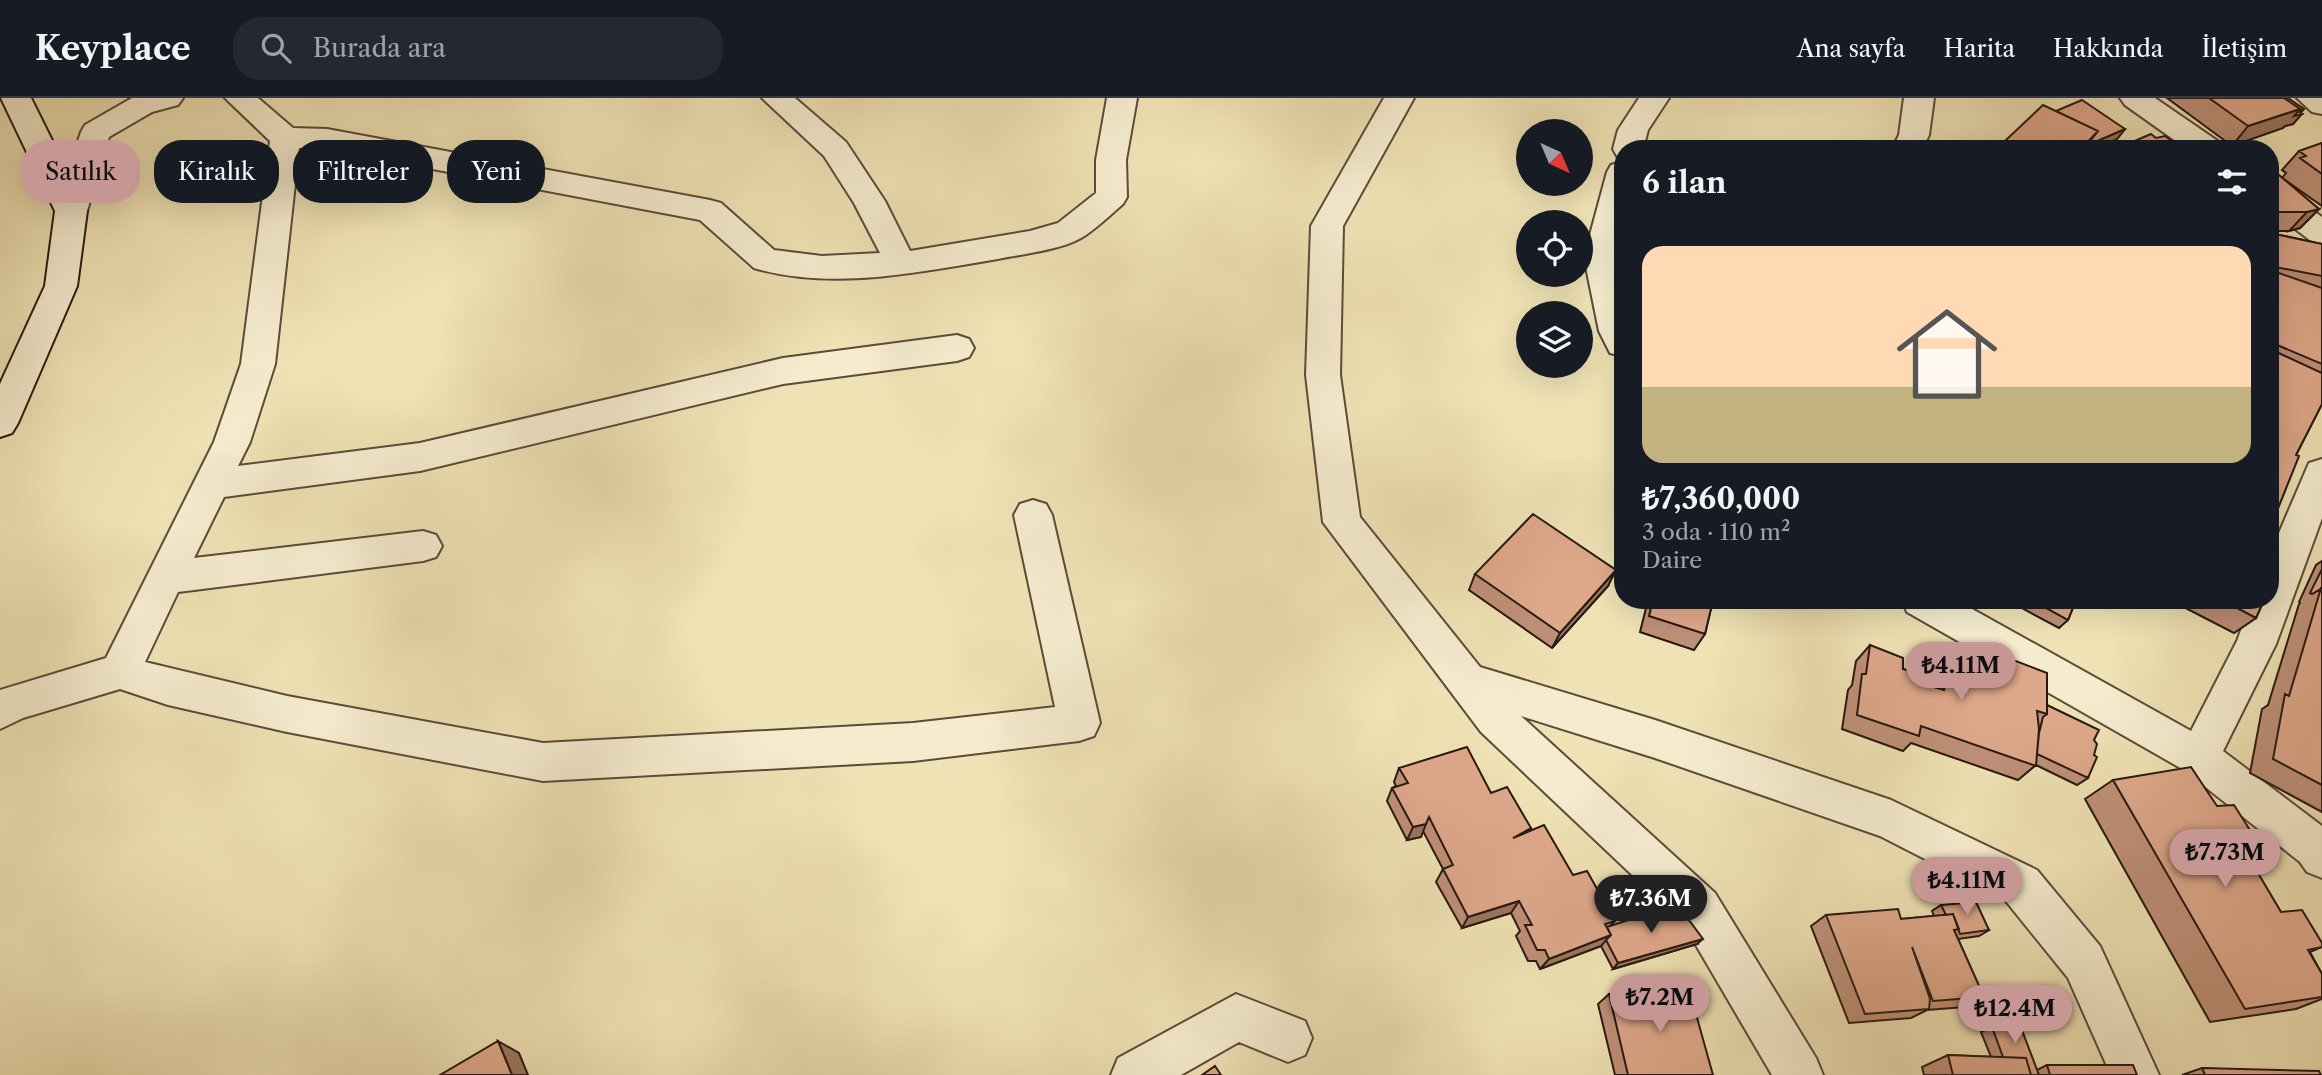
<!DOCTYPE html>
<html lang="tr">
<head>
<meta charset="utf-8">
<style>
  :root { --surface:#171b24; --page:#242831; --text:#f1f3f6; --muted:#9ea1a6; --line:#363941; --accent:#c59692 }
  body { margin:0; font-family:"Libre Caslon Text",serif; background:var(--page); color:var(--text); height:100vh; display:flex; flex-direction:column; font-size:26px; white-space:nowrap }
  * { box-sizing:border-box; margin:0 }
  p { font-size:23px; color:var(--muted) }
  .icon { flex:none; width:38px; height:38px; fill:none; stroke:currentColor; stroke-width:2; stroke-linecap:round; stroke-linejoin:round }
  .map { position:relative; flex:1; overflow:hidden }
  .panel { position:absolute; left:1614px; top:42px; width:665px; height:469px; display:flex; flex-direction:column; background:var(--surface); border-radius:28px; box-shadow:0 7px 28px #0002 }
  .panel>* { flex:none }
  .guide { position:absolute; left:21px; top:42px; width:665px; height:63px; display:flex; gap:14px }
  .needle { width:46px; rotate:136deg }
  .fabs { position:absolute; left:1516px; top:21px; display:grid; gap:14px }
  .fabs a { display:grid; place-items:center; width:77px; height:77px; border-radius:50%; background:var(--surface); box-shadow:0 7px 28px #0002; font-size:35px }
  .price { position:absolute; translate:-50% -60px; padding:0 16px; border-radius:24px; background:var(--accent); color:#111; font-size:23px; line-height:46px; filter:drop-shadow(0 2px 4px #0008) }
  .price::after { content:''; position:absolute; left:50%; top:42px; width:21px; height:16px; margin-left:-10px; background:inherit; clip-path:polygon(0 0,100% 0,50% 100%) }
  .price.on { background:#222; color:#fff }
  ul { padding:0; list-style:none }
  li { display:grid; align-content:center; gap:14px; height:371px; padding:0 28px }
  li span { display:grid; place-items:center; height:217px; border-radius:21px; color:#555 }
  li>.icon { margin-inline-start:auto }
  span .icon { width:126px; height:126px; fill:#fffc; stroke-width:1 }
  li b { font-size:30px }
  h2 { display:flex; justify-content:space-between; align-items:center; height:84px; padding:0 28px; font-size:30px }
  .chip { padding:0 24px; border-radius:28px; background:var(--surface); box-shadow:0 7px 28px #0002; font-size:24px; line-height:63px }
  .chip.on { background:var(--accent); color:#111 }
  header { display:flex; align-items:center; gap:42px; box-sizing:border-box; height:98px; padding:0 35px; background:var(--surface); border-bottom:2px solid var(--line) }
  header strong { font-size:33px }
  nav { display:flex; gap:38px; margin-inline-start:auto; font-size:24px }
  .search { width:490px; height:63px; background:var(--page); display:flex; align-items:center; gap:18px; box-sizing:border-box; padding:0 24px; border-radius:28px; color:var(--muted); font-size:26px }
  .map>svg:first-child { display:block }
  .lines { fill:none; stroke-linecap:round; stroke-linejoin:round }
  .street-casing { stroke:#5a4b3a; stroke-width:4 }
  .secondary-casing { stroke:#281912; stroke-width:4 }
  .street { fill:#f5ecce; fill-rule:evenodd }
  .secondary { fill:#f5ecce; fill-rule:evenodd }
  .wall { fill:#bf9078; stroke:#281912; stroke-width:2 }
  .shaded-wall { fill:#9b7661; stroke:#281912; stroke-width:2 }
  .building { fill:#dea88b; stroke:#281912; stroke-width:2 }
</style>
</head>
<body>
<header>
<strong>Keyplace</strong>
<div class="search"><svg class="icon" aria-label="search" viewBox="0 0 24 24"><circle cx="10" cy="10" r="6"/><path d="M15 15l6 6"/></svg>Burada ara</div>
<nav><a>Ana sayfa</a><a>Harita</a><a>Hakkında</a><a>İletişim</a></nav>
</header>
<div class="map">
<svg width="2322" height="977" viewBox="0 0 2322 977">
  <rect width="100%" height="100%" fill="#efe2b4"/>
  <filter id="stains"><feTurbulence type="fractalNoise" baseFrequency=".00286" numOctaves="4"/><feColorMatrix values="0 0 0 0 .2 0 0 0 0 .09 0 0 0 0 .02 0 0 0 .5 -.17"/></filter>
  <radialGradient id="worn" r=".72"><stop offset=".6" stop-color="#630" stop-opacity="0"/><stop offset="1" stop-color="#630" stop-opacity=".3"/></radialGradient>
  <g class="lines">
    <!-- street casing -->
    <g class="street-casing">
      <path id="street" d="M132 0H183L178 7 152 14 109 39 87 113 82 121 71 124 60 121 55 113 81 34 85 27Z
        M225 0H258L293 30 327 31 710 102 721 105 774 152 822 158 880 155 854 105 824 58 762 0H795L846 44 885 103 910 153 1030 133 1058 125 1096 95V62L1107 0H1137L1126 62 1127 99 1123 106C1110 117 1096 131 1081 140 1060 152 1022 156 998 161 919 174 833 193 754 170L700 122 327 51 299 50 275 266 250 344 238 368 420 345 783 260 957 237 969 241 974 250 969 259 957 263 783 286 420 373 224 399 194 460 423 433 436 437 442 448 436 459 423 463 178 494 145 564 287 598 543 645 913 625 1055 609 1014 417 1020 406 1033 402 1046 406 1052 417 1100 625 1094 638 1079 643 913 663 543 683 287 634 168 607 120 591 23 620 0 631V592L106 560 214 344 241 266 270 43Z
        M1384 0H1414L1343 128 1340 277 1360 419 1480 569 1655 622 1891 702 2037 772 2100 848 2159 977H2111L2068 880 2005 802 1880 738 1655 660 1521 618 1715 795 1816 960 1823 977H1772L1683 825 1481 634 1323 424 1306 277 1311 128Z
        M1639 0H1669L1648 32 1643 51H1622V59L1617 58 1613 51 1618 32Z
        M1904 0H1934L1929 37 1922 51H1892L1899 37Z
        M2120 0H2155L2219 44 2223 51H2187L2125 7Z
        M2297 0H2322V16L2312 14Z
        M1622 64V134L1616 159 1622 186V258L1610 255 1599 233 1584 159 1607 74 1611 67Z
        M2270 87 2281 90 2322 119V146L2311 143 2270 112Z
        M2322 361V420L2276 546 2223 653 2322 728V780L2307 774 2300 764 2184 672 1907 514 1902 502H1956L2191 633 2237 543 2252 502H2270V456L2309 365Z
        M1236 896 1305 923 1312 940 1305 957 1288 964 1239 944 1181 977H1111L1118 960Z"/>
    </g>
    <!-- secondary casing -->
    <g class="secondary-casing">
      <path id="secondary" d="M1 0H31L87 113 77 188 18 325 12 335 0 339V286L45 188 55 113Z"/>
    </g>
    <!-- street -->
    <use href="#street" class="street"/>
    <!-- secondary -->
    <use href="#secondary" class="secondary"/>
  </g>
  <!-- wall -->
  <path class="wall" d="M2167 0H2288L2301 15 2293 26 2285 28 2283 30 2232 48Z
    M2056 13 2125 31 2117 41 2096 51H2001L2006 42Z
    M2322 45V108L2282 80 2286 75 2282 72 2299 53Z
    M2270 71 2319 111 2300 130 2289 133H2270Z
    M2270 135 2322 146V306L2296 357 2275 418 2270 423Z
    M2322 463V714L2250 675 2262 611 2268 607 2299 506 2300 505 2299 504 2316 467Z
    M1475 476 1608 488 1552 550 1469 492Z
    M1648 502H1713L1705 536 1694 552 1640 534Z
    M2022 502H2076L2068 522 2059 530 2018 508Z
    M2170 502H2264L2256 520 2234 535Z
    M1870 547 1903 571 1939 582 1947 575 1957 578 1958 562 1974 547 2047 607 2094 642V657L2088 680 2077 687 2036 667 2018 682 1911 645 1903 653 1842 631 1848 592 1852 587 1856 563Z
    M1399 670 1491 695 1531 730 1529 733 1573 777 1615 823 1610 828 1651 822 1697 846 1613 871 1601 848 1540 871 1536 863H1528L1516 838 1520 833 1511 815 1462 830 1436 784 1443 771 1423 733 1421 739 1407 742 1387 703 1392 690 1396 688 1394 684Z
    M2113 682 2217 708 2255 740 2241 748 2281 814 2322 849 2310 854 2322 876V901L2296 911 2210 924 2085 701Z
    M1941 807 1989 832 1979 838 1958 841 1984 899 1965 909 1927 912 1911 920 1849 925 1811 828 1826 817 1901 821 1934 818 1932 813Z
    M1609 896 1713 977H1615L1598 906Z
    M1992 929 2037 972 2047 967 2137 977H1924L1922 969 1948 957 1991 959 1981 934Z
    M2202 970 2321 977H2182Z"/>
  <!-- shaded-wall -->
  <path class="shaded-wall" d="M2300 11 2299 14 2304 11 2300 16H2302L2293 26 2285 28 2283 30 2232 48 2248 28Z
    M2125 31 2117 41 2096 51H2090L2095 44Z
    M2098 33 2085 51H2081Z
    M2319 111 2300 130 2289 133 2307 114Z
    M1616 472 1608 488 1552 550 1560 535Z
    M1426 726 1421 739 1407 742 1413 729Z
    M1519 803 1511 815 1462 830 1468 819Z
    M1611 837 1601 848 1540 871 1549 861Z
    M1703 841 1697 846 1613 871 1618 865Z
    M498 943 519 955 528 977H512Z"/>
  <!-- building -->
  <path class="building" d="M2209 0H2284L2300 11 2248 28Z
    M2284 0H2288L2304 11 2299 14 2302 16 2294 18 2300 11Z
    M2082 2 2125 31 2095 44 2091 42 2098 33 2056 13Z
    M2043 7 2098 33 2081 51H2024L2006 42Z
    M2151 36 2156 40 2165 38 2183 51H2116Z
    M2322 45V76L2300 60 2306 58 2299 53Z
    M2270 71H2272L2319 111 2307 114H2270Z
    M2270 135 2322 146V178L2270 168Z
    M2270 172 2322 190V266L2270 244Z
    M2270 251 2322 275V306L2296 357 2299 358 2275 418 2270 416Z
    M1533 416 1616 472 1560 535 1475 476Z
    M2270 461 2273 463 2270 468 2277 476 2270 491Z
    M2322 471V490L2312 496 2310 495Z
    M2321 490H2322V687L2273 661 2285 596 2289 598Z
    M1653 502H1713L1705 536 1649 518Z
    M2032 502H2076L2068 522Z
    M2222 502H2264L2256 520Z
    M1870 547 1903 560V571L1928 578 1927 587 1944 592 1947 575 1971 583 1974 547 2047 575V616L2037 613 2039 631 2036 668 1921 628 1919 638 1857 617 1862 576H1866Z
    M1928 579 1939 582 1938 590 1927 587Z
    M2047 607 2099 632 2094 642 2097 646 2094 657 2097 659 2088 680 2037 656 2039 635 2043 619 2047 616Z
    M1467 649 1491 695 1507 689 1531 730 1513 740 1544 727 1573 777 1587 773 1615 823 1605 826 1611 837 1549 861 1545 852H1537L1525 827H1532L1519 803 1468 819 1443 771 1453 767 1429 719 1426 726 1413 729 1392 690 1408 685 1399 670Z
    M2191 669 2217 708 2234 707 2255 740 2239 743 2281 814 2302 812 2322 845V849L2308 852 2322 876V899L2245 911 2113 682Z
    M1976 804 1989 832 1960 836 1953 816 1946 817 1941 807Z
    M1680 810 1703 841 1618 865 1606 842 1611 837 1607 829 1646 816 1651 822Z
    M1898 811 1901 821 1953 816 1959 831 1954 832 1984 899 1933 903 1912 849 1930 901 1929 911 1865 916 1826 817Z
    M1689 891 1713 977H1628L1609 896Z
    M2020 927 2039 977H2031L2026 960 2003 959 1992 929Z
    M498 943 512 977H440Z
    M1948 957 2026 960 2031 977H1953Z
    M2047 967H2133L2137 977H2050Z
    M1215 968 1221 977H1202Z
    M2202 970 2319 973 2321 977H2205Z"/>
  <rect width="100%" height="100%" filter="url(#stains)"/>
  <rect width="100%" height="100%" fill="url(#worn)"/>
</svg>
<div class="fabs">
<a><svg class="needle" viewBox="-14 -14 28 28"><path d="M0-13l5 13h-10z" fill="#e53935"/><path d="M0 13l5-13h-10z" fill="#9ea1a6"/></svg></a>
<a><svg class="icon" aria-label="locate" viewBox="0 0 24 24"><circle cx="12" cy="12" r="6"/><path d="M12 2v4M12 18v4M2 12h4M18 12h4"/></svg></a>
<a><svg class="icon" aria-label="layers" viewBox="0 0 24 24"><path d="M12 4l9 5-9 5-9-5zM3 14l9 5 9-5"/></svg></a>
</div>
<b class="price" style="left:1961px;top:604px">₺4.11M</b>
<b class="price" style="left:2225px;top:791px">₺7.73M</b>
<b class="price" style="left:1967px;top:819px">₺4.11M</b>
<b class="price on" style="left:1651px;top:837px">₺7.36M</b>
<b class="price" style="left:1660px;top:936px">₺7.2M</b>
<b class="price" style="left:2015px;top:947px">₺12.4M</b>
<div class="guide">
<a class="chip on">Satılık</a>
<a class="chip">Kiralık</a>
<a class="chip">Filtreler</a>
<a class="chip">Yeni</a>
</div>
<section class="panel">
<h2>6 ilan<svg class="icon" aria-label="filters" viewBox="0 0 24 24"><path d="M4 7h16M4 17h16"/><circle cx="9" cy="7" r="2"/><circle cx="15" cy="17" r="2"/></svg></h2>
<ul>
<li><span style="background:linear-gradient(#ffd9b3 65%,#c2b280 0)"><svg class="icon" aria-label="home" viewBox="0 0 24 24"><path d="M3 11l9-7 9 7M6 9v11h12V9"/></svg></span><div><b>₺7,360,000</b><p>3 oda · 110 m²</p><p>Daire</p></div></li>
</ul>
</section>
</div>
</body>
</html>
